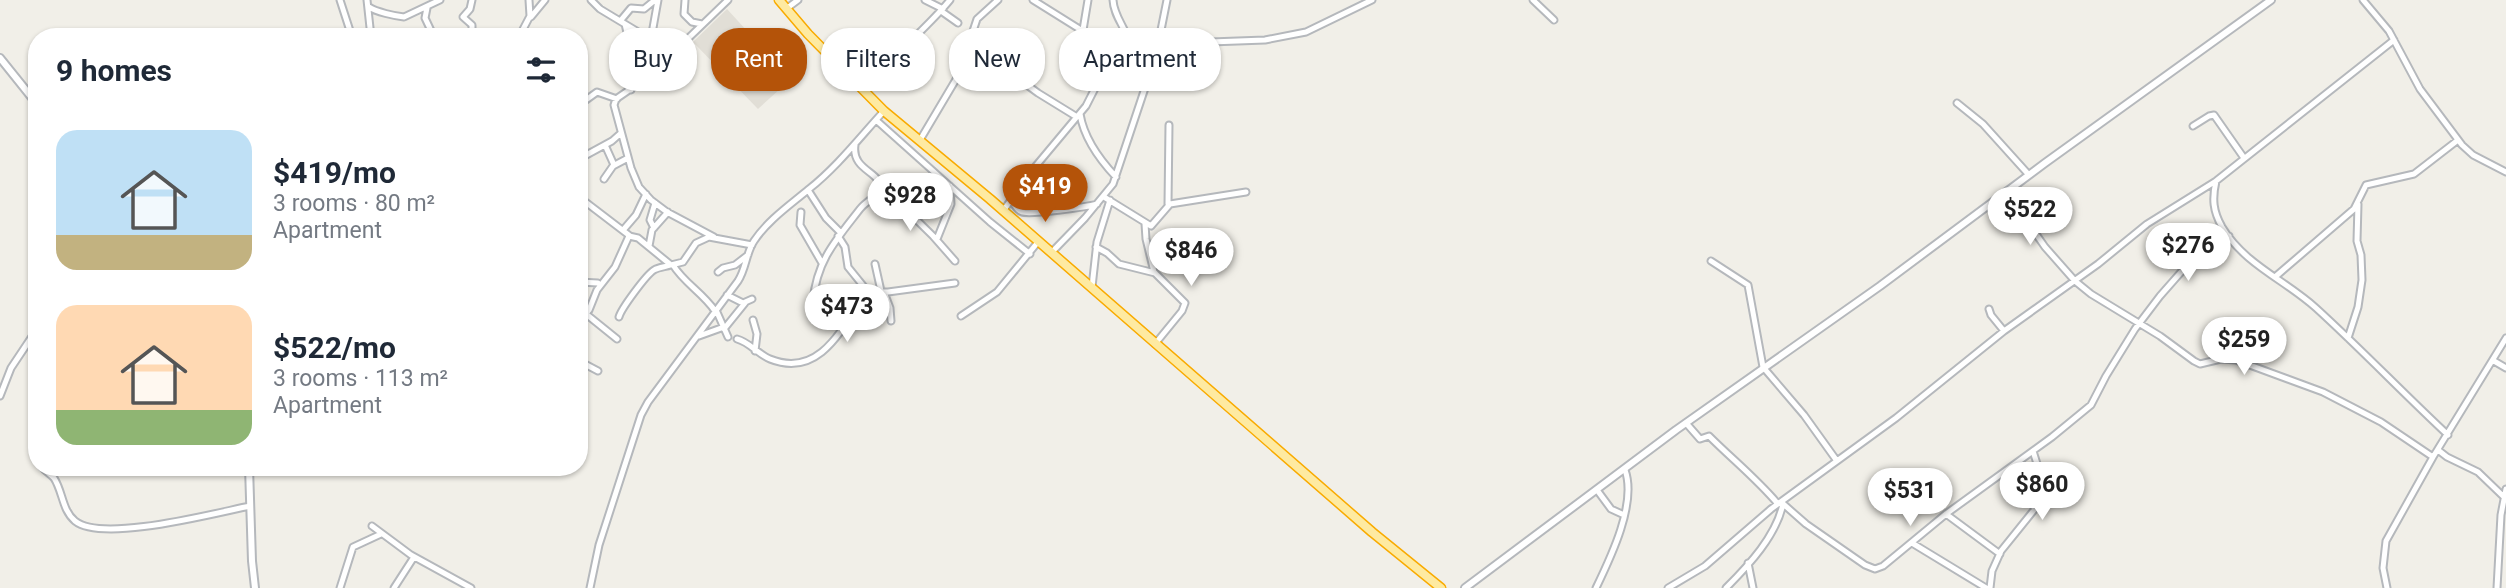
<!DOCTYPE html>
<html lang="en">
<head>
<meta charset="utf-8">
<style>
  :root { --surface:#fff; --page:#f6f6f7; --text:#1f2937; --muted:#747a83; --accent:#b45309 }
  body { margin:0; font-family:Roboto,sans-serif; background:var(--page); color:var(--text); height:100vh; display:flex; flex-direction:column; font-size:26px; white-space:nowrap }
  * { box-sizing:border-box; margin:0 }
  p { font-size:23px; color:var(--muted) }
  .icon { flex:none; width:38px; height:38px; fill:none; stroke:currentColor; stroke-width:2; stroke-linecap:round; stroke-linejoin:round }
  .map { position:relative; flex:1; overflow:hidden }
  .drawer { position:absolute; left:28px; top:28px; width:560px; height:448px; display:flex; flex-direction:column; background:var(--surface); border-radius:28px; box-shadow:0 2px 5px #0004 }
  .drawer>* { flex:none }
  .guide { position:absolute; left:609px; top:28px; width:665px; height:63px; display:flex; gap:14px }
  .price { position:absolute; translate:-50% -60px; padding:0 16px; border-radius:24px; background:#fff; color:#222; font-size:23px; line-height:46px; filter:drop-shadow(0 2px 4px #0008) }
  .price::after { content:''; position:absolute; left:50%; top:42px; width:21px; height:16px; margin-left:-10px; background:inherit; clip-path:polygon(0 0,100% 0,50% 100%) }
  .price.active { background:var(--accent); color:#fff }
  ul { padding:0; list-style:none }
  li { display:flex; align-items:center; gap:21px; height:175px; padding:0 28px }
  li span { display:grid; place-items:center; flex:none; width:196px; height:140px; border-radius:21px; color:#555 }
  li>.icon { margin-inline-start:auto }
  span .icon { width:84px; height:84px; fill:#fffc; stroke-width:1 }
  li b { font-size:30px }
  h2 { display:flex; justify-content:space-between; align-items:center; height:84px; padding:0 28px; font-size:30px }
  .tag { padding:0 24px; border-radius:28px; background:var(--surface); box-shadow:0 2px 5px #0004; font-size:24px; line-height:63px }
  .tag.active { background:var(--accent); color:#fff }
  .map>svg:first-child { display:block }
  .education { fill:#e1ded6 }
  .lines { fill:none; stroke-linecap:round; stroke-linejoin:round }
  .minor-casing { stroke:#b5b8bc; stroke-width:9 }
  .tertiary-casing { stroke:#b5b8bc; stroke-width:10 }
  .trunk-casing { stroke:#f9ab00; stroke-width:11 }
  .minor { stroke:#fff; stroke-width:5 }
  .tertiary { stroke:#fff; stroke-width:6 }
  .trunk { stroke:#feeaa1; stroke-width:8 }
</style>
</head>
<body>
<div class="map">
<svg width="2506" height="588" viewBox="0 0 2506 588">
  <rect width="100%" height="100%" fill="#f1efe8"/>
  <!-- education -->
  <path class="education" d="M727 9 791 79 758 109 693 42Z"/>
  <g class="lines">
    <!-- minor casing -->
    <g class="minor-casing">
      <path id="minor" d="M340 0 352 37
        M367 0 371 37
        M591 0 600 9 673 53
        M685 0 684 14 692 22 702 24
        M925 0 943 9
        M1033 0 1105 45 1157 51
        M1113 0C1114 19 1129 30 1130 49
        M1533 0 1554 20
        M2363 0 2389 31 2420 89 2462 145 2473 155 2506 172
        M369 7C376 12 395 16 404 17L440 0
        M427 8 425 18 434 37
        M786 9 798 0
        M941 11 958 23
        M531 17 545 0
        M621 20 631 8 644 9 655 0
        M625 24 628 37 631 90
        M1083 30 1088 0
        M472 37V25L463 17 470 9 472 0
        M519 37 530 16 529 0
        M651 39 658 0
        M967 45 979 50 1038 93 1077 117
        M1156 55 1183 43 1265 40 1306 32 1372 0
        M865 92C888 58 924 32 950 0
        M1957 103 1983 124 2029 175
        M579 105 597 92 617 99
        M1080 114C1084 138 1099 159 1116 177
        M876 120 990 222 1030 254
        M2193 126 2209 116 2214 115 2244 158
        M920 140 958 76 977 19 998 0
        M605 145 614 165
        M579 159 612 141 621 133
        M604 179 613 166 628 158
        M2216 181C2212 199 2213 211 2222 227 2244 264 2285 280 2316 308 2361 349 2403 393 2448 435
        M879 186 886 190 933 236 955 261
        M808 190 826 218 841 233
        M579 197 630 236
        M1104 197 1151 226 1170 204 1246 192
        M1999 198 2017 207 2045 247 2075 281 2091 294 2160 336 2194 361 2200 364 2221 359 2236 360 2323 392 2381 422 2433 457
        M1011 199C1014 204 1016 210 1022 212 1030 215 1087 207 1097 204
        M1168 204 1169 125
        M1003 211 1035 167 1086 106 1116 47
        M801 212 800 225 822 263
        M1145 224 1146 239 1154 272 1185 303 1182 311 1155 344
        M654 228 650 220 655 203
        M624 229 636 215 646 194
        M838 236 845 247 848 267 869 293
        M714 237 667 212 651 200 639 187 631 168 614 105 616 99 648 77 728 0
        M937 239 951 204 950 186
        M649 246 652 230 668 212
        M1096 247 1107 253 1119 264 1155 273
        M1052 252 1085 218 1113 184 1156 55 1167 0
        M1711 261 1748 285 1763 367 1804 415 1837 461
        M875 264 881 291
        M673 265C684 283 703 293 715 311
        M718 272 723 268 735 265 748 255
        M2275 277 2354 209 2366 185 2414 174 2458 140
        M579 282 598 283
        M1092 287 1097 242 1110 200
        M884 292 890 308 891 321
        M727 295 743 303 752 299
        M813 301C817 260 836 240 860 209 865 202 876 198 878 189 885 172 851 172 855 145
        M1989 309 1991 315 2004 331
        M716 310 728 337
        M586 314 617 339
        M961 316 997 292 1038 242
        M619 317C621 309 646 275 654 270 659 267 665 267 671 265
        M753 320 757 334 755 351
        M579 322 589 310 597 290 615 267 629 236 638 238 671 265 683 262 696 243 709 237 752 245
        M724 329 745 303
        M699 336 724 327
        M2348 338 2358 307 2362 280 2361 255 2357 241 2358 204
        M737 339C749 342 758 354 770 359 817 378 840 333 861 300L873 291 888 292 955 283
        M579 361 598 371
        M2494 361 2506 368
        M0 396 11 368 37 329
        M1686 423 1700 439 1709 436C1732 459 1757 479 1778 504
        M36 448 37 451
        M2438 450 2447 457 2478 472 2504 497
        M42 467C46 472 50 474 54 478 63 492 62 510 75 521 102 543 215 513 250 506
        M1597 490 1611 509 1624 515
        M1781 502 1806 524 1865 565 1875 569 1883 566 1946 514 2052 437 2091 405 2106 376 2135 329 2160 296 2182 271 2210 252 2229 236
        M1946 514 2000 554
        M372 526 411 555 471 588
        M1912 543 1986 588
        M1748 563 1753 588
        M340 588 353 547 381 534
        M394 588 414 557
        M590 588 599 545 641 415 648 402 738 281C746 269 746 253 754 241 768 220 790 205 809 189 837 167 860 137 884 111
        M1596 588C1611 557 1637 503 1625 470
        M1668 588 1705 566 1771 509 1896 418 2004 331 2098 264 2147 224 2216 181 2394 40
        M1726 588C1749 565 1776 536 1783 504
        M1990 588 1992 571 2001 551 2034 510 2035 489 2039 470 2033 451
        M2387 588 2383 568 2386 541 2433 457 2506 338
        M2497 588 2501 515 2506 489"/>
    </g>
    <!-- tertiary casing -->
    <g class="tertiary-casing">
      <path id="tertiary" d="M0 58 37 104
        M249 467 252 561 255 588
        M1465 588 1676 430 1880 286 2045 163 2271 0"/>
    </g>
    <!-- trunk casing -->
    <g class="trunk-casing">
      <path id="trunk" d="M779 0 808 34 884 111 990 199 1372 532 1441 588"/>
    </g>
    <!-- minor -->
    <use href="#minor" class="minor"/>
    <!-- tertiary -->
    <use href="#tertiary" class="tertiary"/>
    <!-- trunk -->
    <use href="#trunk" class="trunk"/>
  </g>
</svg>
<b class="price active" style="left:1045px;top:224px">$419</b>
<b class="price" style="left:910px;top:233px">$928</b>
<b class="price" style="left:2030px;top:247px">$522</b>
<b class="price" style="left:2188px;top:283px">$276</b>
<b class="price" style="left:1191px;top:288px">$846</b>
<b class="price" style="left:847px;top:344px">$473</b>
<b class="price" style="left:2244px;top:377px">$259</b>
<b class="price" style="left:2042px;top:522px">$860</b>
<b class="price" style="left:1910px;top:528px">$531</b>
<div class="guide">
<a class="tag">Buy</a>
<a class="tag active">Rent</a>
<a class="tag">Filters</a>
<a class="tag">New</a>
<a class="tag">Apartment</a>
</div>
<section class="drawer">
<h2>9 homes<svg class="icon" aria-label="filters" viewBox="0 0 24 24"><path d="M4 7h16M4 17h16"/><circle cx="9" cy="7" r="2"/><circle cx="15" cy="17" r="2"/></svg></h2>
<ul>
<li><span style="background:linear-gradient(#bfe0f5 75%,#c2b280 0)"><svg class="icon" aria-label="home" viewBox="0 0 24 24"><path d="M3 11l9-7 9 7M6 9v11h12V9"/></svg></span><div><b>$419/mo</b><p>3 rooms · 80 m²</p><p>Apartment</p></div></li>
<li><span style="background:linear-gradient(#ffd9b3 75%,#8fb573 0)"><svg class="icon" aria-label="home" viewBox="0 0 24 24"><path d="M3 11l9-7 9 7M6 9v11h12V9"/></svg></span><div><b>$522/mo</b><p>3 rooms · 113 m²</p><p>Apartment</p></div></li>
</ul>
</section>
</div>
</body>
</html>
